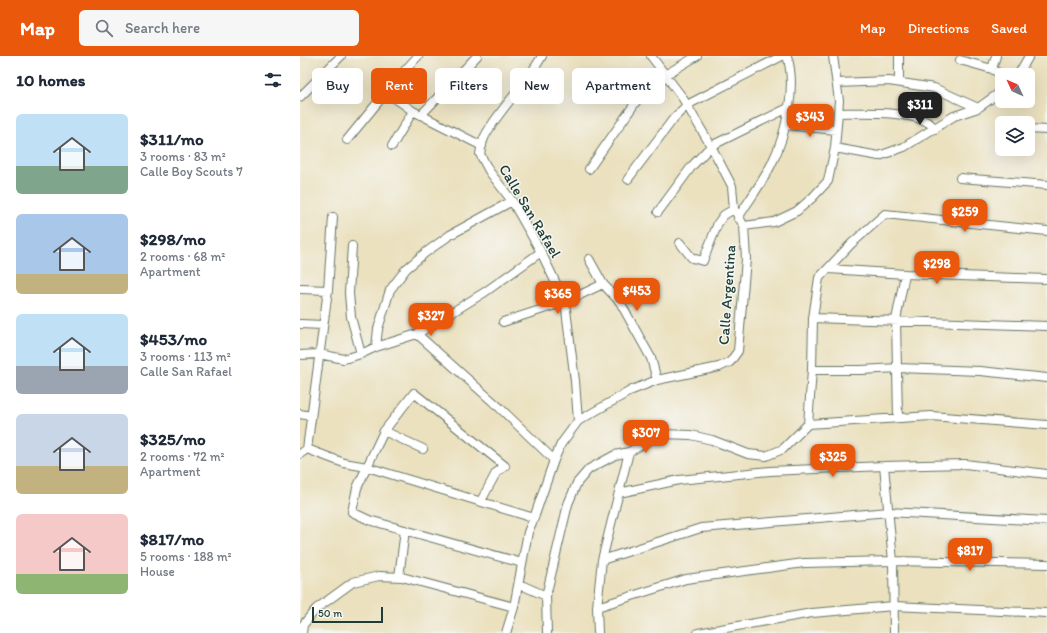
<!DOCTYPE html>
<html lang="en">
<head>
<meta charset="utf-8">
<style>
  :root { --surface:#fff; --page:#f6f6f7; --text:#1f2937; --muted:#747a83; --accent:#ea580c }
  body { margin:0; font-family:Itim,sans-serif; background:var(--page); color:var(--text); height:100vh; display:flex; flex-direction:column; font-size:15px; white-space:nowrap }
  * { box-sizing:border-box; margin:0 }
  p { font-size:13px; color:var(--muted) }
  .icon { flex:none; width:22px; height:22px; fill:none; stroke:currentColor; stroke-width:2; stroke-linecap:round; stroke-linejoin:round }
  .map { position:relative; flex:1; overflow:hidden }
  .sheet { display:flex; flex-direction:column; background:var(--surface); width:300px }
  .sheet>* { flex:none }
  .top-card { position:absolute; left:12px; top:12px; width:380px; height:36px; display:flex; gap:8px }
  .needle { width:26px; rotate:314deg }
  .tools { position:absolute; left:695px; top:12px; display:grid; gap:8px }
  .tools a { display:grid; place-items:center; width:40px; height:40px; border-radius:6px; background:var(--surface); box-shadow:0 4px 16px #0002; font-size:20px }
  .scale { position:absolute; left:12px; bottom:10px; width:71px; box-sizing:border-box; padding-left:4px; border:2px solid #1f3d34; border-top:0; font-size:11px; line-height:14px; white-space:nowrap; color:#1f3d34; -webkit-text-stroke:3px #f6f6f2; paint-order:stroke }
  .price { position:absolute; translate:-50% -34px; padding:0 9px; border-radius:8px; background:var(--accent); color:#fff; font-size:13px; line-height:26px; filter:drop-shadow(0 1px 2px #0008) }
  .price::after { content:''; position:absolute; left:50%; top:24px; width:12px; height:9px; margin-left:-6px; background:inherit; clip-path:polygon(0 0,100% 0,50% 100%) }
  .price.on { background:#222; color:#fff }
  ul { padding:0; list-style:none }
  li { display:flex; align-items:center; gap:12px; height:100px; padding:0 16px }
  li span { display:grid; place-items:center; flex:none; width:112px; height:80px; border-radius:6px; color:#555 }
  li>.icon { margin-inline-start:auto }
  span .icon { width:48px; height:48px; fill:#fffc; stroke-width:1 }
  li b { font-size:17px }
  h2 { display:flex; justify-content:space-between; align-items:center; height:48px; padding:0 16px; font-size:17px }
  .chip { padding:0 14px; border-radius:6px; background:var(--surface); box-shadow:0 4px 16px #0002; font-size:14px; line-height:36px }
  .chip.on { background:var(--accent); color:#fff }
  header { display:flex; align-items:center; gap:24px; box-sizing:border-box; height:56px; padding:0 20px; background:var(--accent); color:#fff }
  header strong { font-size:19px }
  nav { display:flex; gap:22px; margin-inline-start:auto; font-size:14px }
  .search { width:280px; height:36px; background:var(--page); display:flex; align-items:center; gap:10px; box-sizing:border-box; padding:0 14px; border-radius:6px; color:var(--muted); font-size:15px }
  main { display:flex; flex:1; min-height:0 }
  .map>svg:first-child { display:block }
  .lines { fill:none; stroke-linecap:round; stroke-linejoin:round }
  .street-casing { stroke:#667665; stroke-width:10 }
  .street { stroke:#fff; stroke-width:8 }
  .labels { text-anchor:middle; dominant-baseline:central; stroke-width:3; stroke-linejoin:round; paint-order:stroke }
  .street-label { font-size:15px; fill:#1f3d34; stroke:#f6f6f2 }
</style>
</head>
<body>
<header>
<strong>Map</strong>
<div class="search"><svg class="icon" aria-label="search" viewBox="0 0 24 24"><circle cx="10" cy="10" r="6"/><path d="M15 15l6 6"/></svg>Search here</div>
<nav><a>Map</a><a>Directions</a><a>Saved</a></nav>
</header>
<main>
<section class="sheet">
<h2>10 homes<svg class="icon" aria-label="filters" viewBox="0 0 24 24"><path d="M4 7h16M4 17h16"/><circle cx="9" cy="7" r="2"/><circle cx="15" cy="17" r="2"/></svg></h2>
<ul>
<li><span style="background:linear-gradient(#bfe0f5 65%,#7fa58c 0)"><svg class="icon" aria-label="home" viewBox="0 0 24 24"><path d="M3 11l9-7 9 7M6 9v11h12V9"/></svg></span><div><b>$311/mo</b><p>3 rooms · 83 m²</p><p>Calle Boy Scouts 7</p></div></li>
<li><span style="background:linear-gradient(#a9c7e8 75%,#c2b280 0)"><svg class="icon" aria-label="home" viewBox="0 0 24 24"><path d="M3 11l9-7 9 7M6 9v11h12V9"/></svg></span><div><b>$298/mo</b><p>2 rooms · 68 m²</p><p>Apartment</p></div></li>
<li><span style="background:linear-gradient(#bfe0f5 65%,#9aa5b1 0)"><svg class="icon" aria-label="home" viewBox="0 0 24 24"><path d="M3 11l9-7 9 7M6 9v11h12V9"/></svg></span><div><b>$453/mo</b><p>3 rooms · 113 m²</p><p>Calle San Rafael</p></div></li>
<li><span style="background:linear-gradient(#c9d6e8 65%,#c2b280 0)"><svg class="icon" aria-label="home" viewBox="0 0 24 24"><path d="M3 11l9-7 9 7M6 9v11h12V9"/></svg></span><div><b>$325/mo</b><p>2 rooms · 72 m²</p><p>Apartment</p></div></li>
<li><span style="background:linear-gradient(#f6c9c9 75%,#8fb573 0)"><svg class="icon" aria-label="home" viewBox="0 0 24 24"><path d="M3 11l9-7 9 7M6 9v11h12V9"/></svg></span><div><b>$817/mo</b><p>5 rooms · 188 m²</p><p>House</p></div></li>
</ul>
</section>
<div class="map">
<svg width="747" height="577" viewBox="0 0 747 577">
  <rect width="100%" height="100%" fill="#f6f6f2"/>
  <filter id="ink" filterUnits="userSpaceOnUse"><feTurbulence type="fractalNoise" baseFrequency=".025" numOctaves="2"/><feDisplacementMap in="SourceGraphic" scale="8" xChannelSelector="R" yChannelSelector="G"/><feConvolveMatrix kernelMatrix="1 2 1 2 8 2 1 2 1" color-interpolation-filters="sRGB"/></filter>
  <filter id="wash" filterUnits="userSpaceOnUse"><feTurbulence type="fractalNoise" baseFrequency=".012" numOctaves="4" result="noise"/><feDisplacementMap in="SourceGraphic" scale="16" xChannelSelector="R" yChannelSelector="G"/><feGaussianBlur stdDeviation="0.9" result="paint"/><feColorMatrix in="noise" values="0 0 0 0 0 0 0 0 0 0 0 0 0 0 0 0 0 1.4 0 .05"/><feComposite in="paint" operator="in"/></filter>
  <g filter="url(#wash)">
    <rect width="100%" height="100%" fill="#ebe1bf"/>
  </g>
  <g filter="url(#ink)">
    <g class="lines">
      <!-- street casing -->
      <g class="street-casing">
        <path id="street" d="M242 0C226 29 200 52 185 80 182 86 181 92 180 98L189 115 212 145 241 196 265 246 275 325 278 365
          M660 4 692 13 702 19
          M692 13 696 0
          M718 19 729 0
          M599 26V0
          M537 27 589 25 634 32 678 52
          M86 36 113 55 182 90
          M0 41 41 0
          M538 57C559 57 623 53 635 73
          M121 59 177 0
          M486 69 536 74
          M728 73 747 74
          M47 84 97 23 118 0
          M92 90 113 55
          M535 92 579 100 604 91 654 60 678 52 702 35
          M289 113 345 33 365 19 397 0
          M660 122 747 129
          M328 123 374 62 387 49 482 0
          M358 156 392 110 411 90 490 51
          M33 161 28 234 7 393 44 407 67 411 234 462
          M438 162C449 144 463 126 472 107 486 79 497 30 487 0
          M444 170 474 166 497 155 512 142 528 125 535 92 539 45 533 0
          M380 187 392 202 403 205 418 167 424 159 434 153
          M52 190 49 237 51 261 61 298
          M289 203 303 228 320 246 351 302 357 324
          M529 213 605 218 747 223
          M0 233 28 234
          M513 262 747 270
          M203 266 265 246 303 228
          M0 268 23 269
          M117 278 200 352 254 404
          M76 291 78 273 90 234 106 213 125 197 150 179 212 145
          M0 299 19 298 44 303 61 298 76 291 117 278 185 236 241 196
          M512 314H561L598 312 680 315 747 322
          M0 358 11 360
          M598 362 596 264 605 218
          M508 368 512 314 513 262 519 222 551 188 585 158 747 175
          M84 375 123 393
          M0 398 7 393
          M584 410 593 505 594 577
          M319 437 379 424 470 415 584 410 665 408 747 418
          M181 445 196 417 205 410 114 337 84 375 57 432 52 456 69 464 222 507
          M302 504 401 472 589 456 747 465
          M99 521 105 474
          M219 528 246 540 247 577
          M246 540 268 448 277 427 289 413 315 399 329 396
          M297 551 386 523 504 507 593 505 747 508
          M2 577 3 569 16 553 53 526 79 520 102 521 214 551
          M206 577 214 551 228 476 234 462 254 404 261 388 278 365 332 334 357 324 419 311 430 306 438 295 446 203 444 170 434 153 432 130 411 90 382 41 351 0
          M298 577 297 551 302 504 329 396 361 378 391 379 412 384 448 398 466 400 483 393 508 368 631 360 747 369
          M398 577 512 557 594 550 747 557"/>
      </g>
      <!-- street -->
      <use href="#street" class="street"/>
    </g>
  </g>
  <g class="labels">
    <!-- street labels -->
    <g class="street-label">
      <text transform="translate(230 155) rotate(59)">Calle San Rafael</text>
      <text transform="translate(427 239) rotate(-86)">Calle Argentina</text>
    </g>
  </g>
</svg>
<div class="tools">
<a><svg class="needle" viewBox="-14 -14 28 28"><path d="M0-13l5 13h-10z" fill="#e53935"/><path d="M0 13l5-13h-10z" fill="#747a83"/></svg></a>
<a><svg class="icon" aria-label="layers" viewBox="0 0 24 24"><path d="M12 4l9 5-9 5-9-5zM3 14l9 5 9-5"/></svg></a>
</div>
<div class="scale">50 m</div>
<b class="price on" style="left:620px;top:70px">$311</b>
<b class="price" style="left:510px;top:82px">$343</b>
<b class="price" style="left:665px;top:177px">$259</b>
<b class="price" style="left:637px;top:229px">$298</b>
<b class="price" style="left:337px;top:256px">$453</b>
<b class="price" style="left:258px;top:259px">$365</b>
<b class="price" style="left:131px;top:281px">$327</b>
<b class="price" style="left:346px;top:398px">$307</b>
<b class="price" style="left:533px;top:422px">$325</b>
<b class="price" style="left:670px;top:516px">$817</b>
<div class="top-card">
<a class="chip">Buy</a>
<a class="chip on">Rent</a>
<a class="chip">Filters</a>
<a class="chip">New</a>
<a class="chip">Apartment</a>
</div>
</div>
</main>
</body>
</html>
